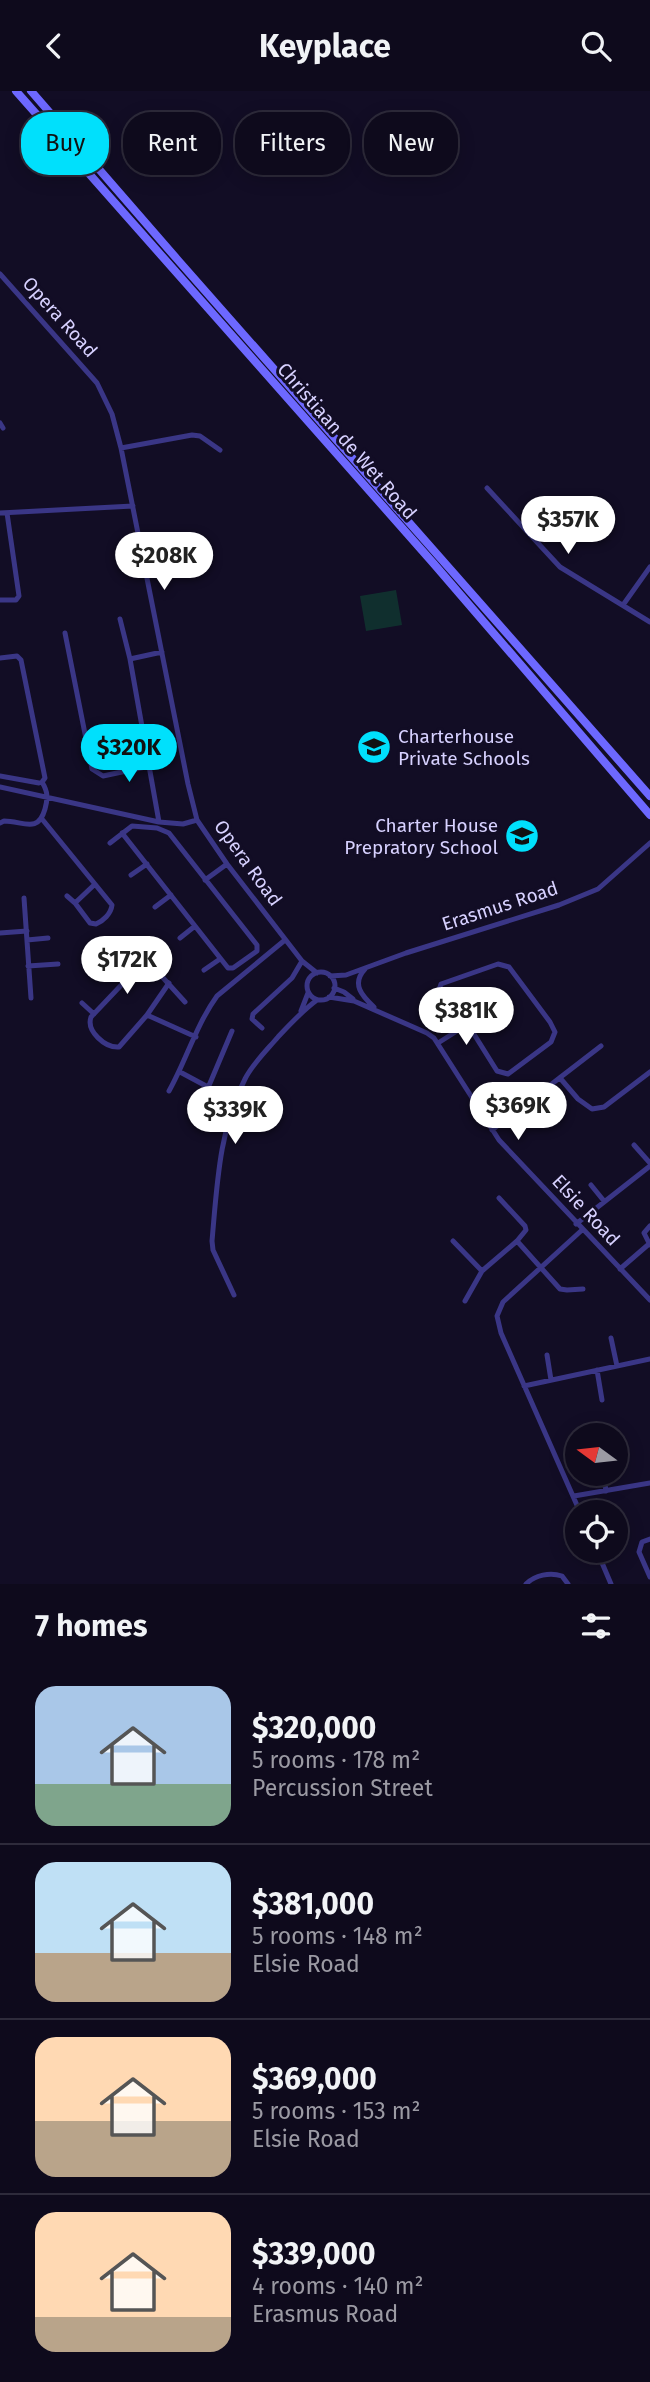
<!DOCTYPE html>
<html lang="en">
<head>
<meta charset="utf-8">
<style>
  :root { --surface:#0e0a1c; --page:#171325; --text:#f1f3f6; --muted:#9b9aa3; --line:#2e2b3b; --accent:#00e0fc }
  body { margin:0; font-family:"Fira Sans",sans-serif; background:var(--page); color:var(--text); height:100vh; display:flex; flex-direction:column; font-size:26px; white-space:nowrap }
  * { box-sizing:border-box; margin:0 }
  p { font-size:23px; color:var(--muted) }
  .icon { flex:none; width:38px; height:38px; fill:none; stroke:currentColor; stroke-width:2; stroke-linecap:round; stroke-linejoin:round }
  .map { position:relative; height:1493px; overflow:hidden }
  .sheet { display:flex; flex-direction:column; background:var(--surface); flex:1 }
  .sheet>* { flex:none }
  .hud { position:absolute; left:21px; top:21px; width:609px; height:63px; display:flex; gap:14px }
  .needle { width:46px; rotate:285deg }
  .buttons { position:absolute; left:565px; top:1332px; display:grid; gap:14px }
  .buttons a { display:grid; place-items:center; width:63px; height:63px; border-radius:50%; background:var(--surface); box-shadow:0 4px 18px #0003,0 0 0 2px var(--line); font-size:35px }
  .price { position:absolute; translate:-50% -60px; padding:0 16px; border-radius:24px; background:#fff; color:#222; font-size:23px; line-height:46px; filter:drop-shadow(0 2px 4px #0008) }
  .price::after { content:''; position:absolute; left:50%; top:42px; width:21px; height:16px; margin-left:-10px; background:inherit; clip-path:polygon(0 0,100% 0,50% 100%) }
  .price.active { background:var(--accent); color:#111 }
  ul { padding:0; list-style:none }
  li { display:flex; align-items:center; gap:21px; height:175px; padding:0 35px }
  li+li { border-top:2px solid var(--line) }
  li span { display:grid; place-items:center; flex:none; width:196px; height:140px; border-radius:21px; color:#555 }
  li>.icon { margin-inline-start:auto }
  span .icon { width:84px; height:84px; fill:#fffc; stroke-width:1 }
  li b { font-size:30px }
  h2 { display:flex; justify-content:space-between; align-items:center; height:84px; padding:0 35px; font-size:30px }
  .pill { padding:0 24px; border-radius:28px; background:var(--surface); box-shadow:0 4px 18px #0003,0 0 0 2px var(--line); font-size:24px; line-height:63px }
  .pill.active { background:var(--accent); color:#111 }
  header { display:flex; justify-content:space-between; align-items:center; height:91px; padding:0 35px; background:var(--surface); font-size:32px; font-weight:700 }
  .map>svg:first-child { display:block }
  .green { fill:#102f2e }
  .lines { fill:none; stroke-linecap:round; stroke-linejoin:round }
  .minor { stroke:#3a3686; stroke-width:5 }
  .secondary { stroke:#6d68ff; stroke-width:8 }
  .labels { text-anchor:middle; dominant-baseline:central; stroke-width:6; stroke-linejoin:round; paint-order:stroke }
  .street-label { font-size:19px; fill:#d7d1ff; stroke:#120d25 }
  .poi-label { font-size:19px; fill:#d7d1ff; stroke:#120d25; text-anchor:start }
</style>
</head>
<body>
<header><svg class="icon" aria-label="back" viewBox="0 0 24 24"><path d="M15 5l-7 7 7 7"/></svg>Keyplace<svg class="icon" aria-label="search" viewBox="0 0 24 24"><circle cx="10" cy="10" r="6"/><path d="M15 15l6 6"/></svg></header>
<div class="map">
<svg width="650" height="1493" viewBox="0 0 650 1493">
  <rect width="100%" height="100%" fill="#120d25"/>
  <!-- green -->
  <path class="green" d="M396 499 402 534 366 540 360 505Z"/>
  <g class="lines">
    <!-- minor -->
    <path class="minor" d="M0 183 97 292 112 323 121 357 188 693 197 729 227 773 302 870 317 882
      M0 332 3 337
      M121 357 192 344 200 345 220 359
      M487 397 560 476 650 531
      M0 422 133 415
      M0 509H16L19 505 7 422
      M623 514 650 476
      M120 528 130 568 159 731
      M65 542 92 678 103 685 150 675
      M0 567 17 565 21 569 45 687 42 691C48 701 48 707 45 718 38 743 23 730 4 730L0 732
      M130 568 162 561
      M0 685 39 692 42 691
      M0 696 159 731 183 733 197 729
      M42 728 112 814C111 823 103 830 96 833L90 832 75 812
      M110 752 132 735 157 737 169 742 257 854V860L233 877H228L122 742
      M131 784 147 773
      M205 789 227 773
      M67 805 75 812 94 794
      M24 807 31 907
      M155 816 171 804
      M0 842 27 840
      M180 847 195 835
      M27 849 48 847
      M498 873 509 876 550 931 555 941 551 951 508 983 497 980 462 924 438 902 441 893Z
      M28 875 58 873
      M365 878C351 893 362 905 374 916
      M204 879 220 868
      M307 895a14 14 0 1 1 28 0a14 14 0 1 1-28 0Z
      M330 885 346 884 406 862 559 814 598 798 650 752
      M169 892 147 924 119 956C105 957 86 940 91 926L146 868 185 911
      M334 897 344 901 353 908
      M329 906 354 910 427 942 434 947 499 1049 650 1209
      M82 912 94 923
      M301 920 308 902
      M147 924 196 946
      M262 937 252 928 253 923 292 887 302 870
      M438 952 468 933
      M180 981 208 996
      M560 987 578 1008 592 1018 604 1016 650 981
      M169 1000C186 970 196 934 217 905L285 849
      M197 1023 232 940
      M492 1039 601 955
      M634 1054 650 1072
      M591 1094 604 1110
      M576 1133 650 1075
      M650 1135 644 1142 650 1154
      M453 1150 482 1180 517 1150 526 1139 525 1135 499 1107
      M517 1150 560 1198 567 1199 583 1198
      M620 1178 649 1153
      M234 1204 213 1159 212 1150C217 1095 219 1038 245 988 253 972 267 959 278 946 291 932 302 920 317 909
      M465 1210 482 1180
      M611 1247 617 1275
      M547 1264 551 1289
      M597 1279 602 1309
      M524 1295 650 1268
      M603 1382 606 1400
      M574 1405 650 1392
      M580 1421 501 1242 497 1225 503 1211 582 1139
      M650 1448 642 1451 639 1461 650 1486
      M597 1460 611 1493
      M526 1493C535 1484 550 1481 562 1485L568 1493"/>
    <!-- secondary -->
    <path class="secondary" d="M16 0 434 473 650 724
      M31 0 177 168 650 705"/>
  </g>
  <!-- icons -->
  <defs>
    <g id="school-disc" transform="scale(1.75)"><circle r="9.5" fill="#00e0fc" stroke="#120d25"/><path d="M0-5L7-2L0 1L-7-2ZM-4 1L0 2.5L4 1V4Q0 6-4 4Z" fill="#111"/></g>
  </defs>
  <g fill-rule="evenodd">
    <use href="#school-disc" x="374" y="656"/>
    <use href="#school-disc" x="522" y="745"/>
  </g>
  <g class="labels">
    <!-- street labels -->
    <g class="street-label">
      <text transform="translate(60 226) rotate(48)">Opera Road</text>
      <text transform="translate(347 350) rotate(49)">Christiaan de Wet Road</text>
      <text transform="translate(248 772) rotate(54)">Opera Road</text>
      <text transform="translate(500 815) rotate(-18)">Erasmus Road</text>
      <text transform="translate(586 1119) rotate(47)">Elsie Road</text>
    </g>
    <!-- poi labels -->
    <g class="poi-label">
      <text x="398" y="645">Charterhouse<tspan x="398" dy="22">Private Schools</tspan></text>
      <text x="498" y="734" text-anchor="end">Charter House<tspan x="498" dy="22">Prepratory School</tspan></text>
    </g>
  </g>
</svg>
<div class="buttons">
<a><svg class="needle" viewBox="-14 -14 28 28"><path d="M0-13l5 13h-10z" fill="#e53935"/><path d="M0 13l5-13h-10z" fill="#9b9aa3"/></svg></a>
<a><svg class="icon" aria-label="locate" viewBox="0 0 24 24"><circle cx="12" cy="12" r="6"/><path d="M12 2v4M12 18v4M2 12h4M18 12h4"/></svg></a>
</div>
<b class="price" style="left:568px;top:465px">$357K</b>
<b class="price" style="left:164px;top:501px">$208K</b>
<b class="price active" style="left:129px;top:693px">$320K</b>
<b class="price" style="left:127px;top:905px">$172K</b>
<b class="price" style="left:466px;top:956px">$381K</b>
<b class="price" style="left:518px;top:1051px">$369K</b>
<b class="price" style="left:235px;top:1055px">$339K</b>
<div class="hud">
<a class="pill active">Buy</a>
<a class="pill">Rent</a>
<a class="pill">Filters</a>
<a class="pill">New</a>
</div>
</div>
<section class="sheet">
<h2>7 homes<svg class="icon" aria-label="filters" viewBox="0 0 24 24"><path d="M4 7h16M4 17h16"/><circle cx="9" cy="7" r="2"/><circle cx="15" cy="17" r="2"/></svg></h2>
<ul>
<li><span style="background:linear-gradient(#a9c7e8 70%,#7fa58c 0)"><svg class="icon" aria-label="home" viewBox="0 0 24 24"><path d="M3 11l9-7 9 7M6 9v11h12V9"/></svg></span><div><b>$320,000</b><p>5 rooms · 178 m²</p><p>Percussion Street</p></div></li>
<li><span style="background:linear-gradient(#bfe0f5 65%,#b9a48a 0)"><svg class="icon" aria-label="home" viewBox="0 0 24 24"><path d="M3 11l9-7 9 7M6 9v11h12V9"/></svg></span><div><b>$381,000</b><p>5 rooms · 148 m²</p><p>Elsie Road</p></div></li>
<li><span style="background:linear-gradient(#ffd9b3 60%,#b9a48a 0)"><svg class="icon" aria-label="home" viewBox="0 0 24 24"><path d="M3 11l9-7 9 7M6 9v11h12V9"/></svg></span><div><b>$369,000</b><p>5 rooms · 153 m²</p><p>Elsie Road</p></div></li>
<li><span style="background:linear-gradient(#ffd9b3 75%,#b9a48a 0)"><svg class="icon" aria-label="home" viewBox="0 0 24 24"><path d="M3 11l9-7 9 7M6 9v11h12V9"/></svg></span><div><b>$339,000</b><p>4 rooms · 140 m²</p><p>Erasmus Road</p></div></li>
</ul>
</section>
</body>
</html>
